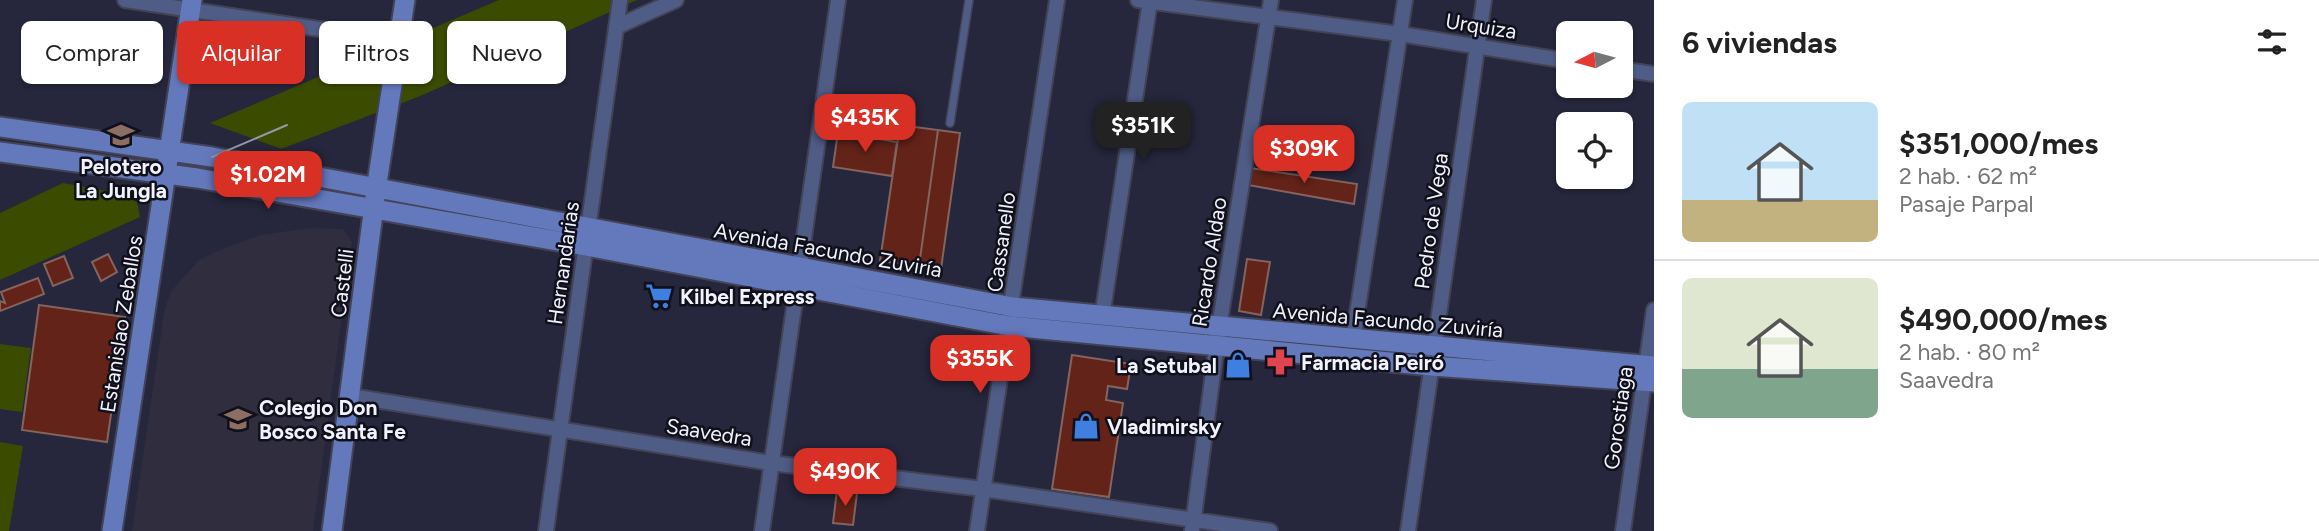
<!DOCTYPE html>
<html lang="es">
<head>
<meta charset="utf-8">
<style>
  :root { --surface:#fff; --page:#f2f2f2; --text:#222; --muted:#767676; --line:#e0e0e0; --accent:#d93025 }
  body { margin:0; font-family:Figtree,sans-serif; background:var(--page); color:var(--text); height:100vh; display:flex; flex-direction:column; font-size:26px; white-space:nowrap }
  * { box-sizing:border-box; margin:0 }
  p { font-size:23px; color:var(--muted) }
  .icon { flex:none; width:38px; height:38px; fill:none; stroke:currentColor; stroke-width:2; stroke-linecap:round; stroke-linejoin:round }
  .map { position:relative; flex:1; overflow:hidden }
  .sheet { display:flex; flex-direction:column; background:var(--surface); width:665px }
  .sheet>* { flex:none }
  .banner { position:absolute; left:21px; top:21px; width:665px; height:63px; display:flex; gap:14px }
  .needle { width:46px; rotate:264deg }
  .controls { position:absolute; left:1556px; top:21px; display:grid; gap:14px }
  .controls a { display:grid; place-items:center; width:77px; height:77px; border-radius:10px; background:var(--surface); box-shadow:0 2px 5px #0004; font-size:35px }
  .price { position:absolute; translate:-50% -60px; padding:0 16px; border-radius:14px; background:var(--accent); color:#fff; font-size:23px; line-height:46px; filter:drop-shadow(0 2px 4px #0008) }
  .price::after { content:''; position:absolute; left:50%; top:42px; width:21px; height:16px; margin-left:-10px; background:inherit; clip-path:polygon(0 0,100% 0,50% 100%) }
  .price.on { background:#222; color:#fff }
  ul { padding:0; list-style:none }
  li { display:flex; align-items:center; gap:21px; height:175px; padding:0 28px }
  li+li { border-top:2px solid var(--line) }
  li span { display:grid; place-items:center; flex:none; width:196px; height:140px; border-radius:10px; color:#555 }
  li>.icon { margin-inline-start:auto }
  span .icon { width:84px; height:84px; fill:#fffc; stroke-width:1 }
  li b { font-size:30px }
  h2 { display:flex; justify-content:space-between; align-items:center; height:84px; padding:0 28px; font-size:30px }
  .chip { padding:0 24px; border-radius:10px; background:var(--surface); box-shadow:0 2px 5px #0004; font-size:24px; line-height:63px }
  .chip.on { background:var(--accent); color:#fff }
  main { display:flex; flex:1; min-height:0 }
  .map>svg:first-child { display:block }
  .education { fill:#302d3e }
  .green { fill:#3b4b00 }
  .building { fill:#642319; stroke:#83645e; stroke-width:2 }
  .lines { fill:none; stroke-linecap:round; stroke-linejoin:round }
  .lane-casing { stroke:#424357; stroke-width:10 }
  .street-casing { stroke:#424357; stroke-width:18 }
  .secondary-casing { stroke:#424357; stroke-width:23 }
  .lane { stroke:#4f5c86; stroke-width:7 }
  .street { stroke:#4f5c86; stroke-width:14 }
  .secondary { stroke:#6478bc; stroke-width:19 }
  .tram { stroke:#9797a8; stroke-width:2 }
  .labels { text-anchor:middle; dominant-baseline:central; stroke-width:5; stroke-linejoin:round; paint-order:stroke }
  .street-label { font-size:21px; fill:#f1f2fe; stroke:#10101a }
  .poi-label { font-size:21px; font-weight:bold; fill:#f1f2fe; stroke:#10101a; text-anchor:start }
</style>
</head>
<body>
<main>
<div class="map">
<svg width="1654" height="531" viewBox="0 0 1654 531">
  <rect width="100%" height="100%" fill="#26263c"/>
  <!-- education -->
  <path class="education" d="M310 228 343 229 352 242 313 531H132L165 307 172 290 199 260 220 250 261 235Z"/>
  <!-- green -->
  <path class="green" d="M499 0H637L418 97 281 149 210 123Z
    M63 183 123 194 137 202 140 217 0 280V213Z
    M0 344 31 348 22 412 0 409Z
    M0 442 23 446 9 531H0Z"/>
  <!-- building -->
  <path class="building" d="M900 125 938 130 919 266 880 261Z
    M938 130 960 133 941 269 919 266Z
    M838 132 897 142 892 176 833 167Z
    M1250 168 1357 184 1354 204 1248 185Z
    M108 254 117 272 101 281 92 262Z
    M64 256 73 278 53 286 44 264Z
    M1247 259 1270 262 1261 315 1239 311Z
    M38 278 44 294 0 311V301L5 303 1 292Z
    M39 305 125 317 107 442 22 430Z
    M1072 355 1131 364 1127 389 1108 386 1106 400 1123 403 1109 497 1052 489Z
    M837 490 857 493 853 525 833 523Z"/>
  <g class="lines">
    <!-- lane casing -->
    <g class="lane-casing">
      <path id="lane" d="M950 123 969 0"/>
    </g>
    <!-- street casing -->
    <g class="street-casing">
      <path id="street" d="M125 0 400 41
        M1138 0 1400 34 1568 61
        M616 27 676 0
        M1620 69 1654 74
        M1102 317 1150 1
        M1353 340 1405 0
        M350 396 771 463 983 489 1270 531
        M546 531 620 0
        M762 531 838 0
        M977 531 1057 0
        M1192 531 1219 328 1271 0
        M1408 531 1484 0
        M1623 531 1654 310"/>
    </g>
    <!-- secondary casing -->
    <g class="secondary-casing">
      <path id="secondary" d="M0 127 212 157 1013 307 1654 366
        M0 152 197 178 586 246 1009 326 1432 366 1654 382
        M112 531 192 0
        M332 531 376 190 405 0"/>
    </g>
    <!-- lane -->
    <use href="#lane" class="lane"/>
    <!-- street -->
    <use href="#street" class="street"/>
    <!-- secondary -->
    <use href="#secondary" class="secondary"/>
    <!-- tram -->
    <path class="tram" d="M212 157 287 125"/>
  </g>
  <!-- icons -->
  <defs>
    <g id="school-bare" transform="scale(2.1)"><path d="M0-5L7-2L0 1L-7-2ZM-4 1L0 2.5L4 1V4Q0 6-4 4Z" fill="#8d6e63" stroke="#10101a" stroke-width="2.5" paint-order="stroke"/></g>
    <g id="supermarket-bare" transform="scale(2.1)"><path d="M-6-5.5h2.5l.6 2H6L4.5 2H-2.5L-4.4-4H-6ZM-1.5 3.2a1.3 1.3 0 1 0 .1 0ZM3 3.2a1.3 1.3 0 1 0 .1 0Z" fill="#3f7fe0" stroke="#10101a" stroke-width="2.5" paint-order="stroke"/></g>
    <g id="pharmacy-bare" transform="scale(2.1)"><path d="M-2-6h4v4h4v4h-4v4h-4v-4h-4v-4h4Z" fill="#e0444e" stroke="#10101a" stroke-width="2.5" paint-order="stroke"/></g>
    <g id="shop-bare" transform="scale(2.1)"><path d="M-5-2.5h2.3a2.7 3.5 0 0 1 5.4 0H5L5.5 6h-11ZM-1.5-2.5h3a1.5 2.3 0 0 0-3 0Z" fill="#3f7fe0" stroke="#10101a" stroke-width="2.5" paint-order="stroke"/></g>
  </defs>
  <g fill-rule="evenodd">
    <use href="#school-bare" x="121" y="135"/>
    <use href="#supermarket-bare" x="659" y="296"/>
    <use href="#pharmacy-bare" x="1280" y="362"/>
    <use href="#shop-bare" x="1238" y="365"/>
    <use href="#school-bare" x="238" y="419"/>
    <use href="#shop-bare" x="1086" y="426"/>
  </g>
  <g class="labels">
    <!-- street labels -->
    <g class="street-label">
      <text transform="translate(1481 26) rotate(9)">Urquiza</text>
      <text transform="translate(1431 221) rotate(-82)">Pedro de Vega</text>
      <text transform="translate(1001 242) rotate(-82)">Cassanello</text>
      <text transform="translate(828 250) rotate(10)">Avenida Facundo Zuviría</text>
      <text transform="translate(1209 262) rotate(-81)">Ricardo Aldao</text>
      <text transform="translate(563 263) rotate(-82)">Hernandarias</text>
      <text transform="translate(342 283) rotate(-83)">Castelli</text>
      <text transform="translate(1388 320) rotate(5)">Avenida Facundo Zuviría</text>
      <text transform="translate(121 324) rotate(-81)">Estanislao Zeballos</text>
      <text transform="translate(1618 418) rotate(-82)">Gorostiaga</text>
      <text transform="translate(709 432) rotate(9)">Saavedra</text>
    </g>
    <!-- poi labels -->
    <g class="poi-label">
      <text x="121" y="166" text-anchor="middle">Pelotero<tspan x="121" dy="24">La Jungla</tspan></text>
      <text x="680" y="296">Kilbel Express</text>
      <text x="1301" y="362">Farmacia Peiró</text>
      <text x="1217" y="365" text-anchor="end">La Setubal</text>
      <text x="259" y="407">Colegio Don<tspan x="259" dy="24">Bosco Santa Fe</tspan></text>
      <text x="1107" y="426">Vladimirsky</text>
    </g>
  </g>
</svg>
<div class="controls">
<a><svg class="needle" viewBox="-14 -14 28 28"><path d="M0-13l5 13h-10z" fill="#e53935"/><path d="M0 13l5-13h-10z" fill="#767676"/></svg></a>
<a><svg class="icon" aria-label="locate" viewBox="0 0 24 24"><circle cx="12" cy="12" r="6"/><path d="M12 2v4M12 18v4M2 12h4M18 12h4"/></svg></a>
</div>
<b class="price" style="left:865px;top:154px">$435K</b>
<b class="price on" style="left:1143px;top:162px">$351K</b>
<b class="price" style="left:1304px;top:185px">$309K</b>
<b class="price" style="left:268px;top:211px">$1.02M</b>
<b class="price" style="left:980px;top:395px">$355K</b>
<b class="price" style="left:845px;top:508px">$490K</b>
<div class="banner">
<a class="chip">Comprar</a>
<a class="chip on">Alquilar</a>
<a class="chip">Filtros</a>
<a class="chip">Nuevo</a>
</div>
</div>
<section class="sheet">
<h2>6 viviendas<svg class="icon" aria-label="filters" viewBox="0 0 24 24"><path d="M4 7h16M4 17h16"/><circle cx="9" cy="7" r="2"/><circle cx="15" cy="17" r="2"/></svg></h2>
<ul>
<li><span style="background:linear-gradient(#bfe0f5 70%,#c2b280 0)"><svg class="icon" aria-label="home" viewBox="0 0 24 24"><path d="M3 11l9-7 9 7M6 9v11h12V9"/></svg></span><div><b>$351,000/mes</b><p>2 hab. · 62 m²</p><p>Pasaje Parpal</p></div></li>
<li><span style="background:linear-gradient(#dfe7d0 65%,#7fa58c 0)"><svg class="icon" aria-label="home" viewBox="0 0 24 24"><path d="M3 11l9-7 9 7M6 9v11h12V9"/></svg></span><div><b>$490,000/mes</b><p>2 hab. · 80 m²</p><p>Saavedra</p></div></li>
</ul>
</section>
</main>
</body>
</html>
